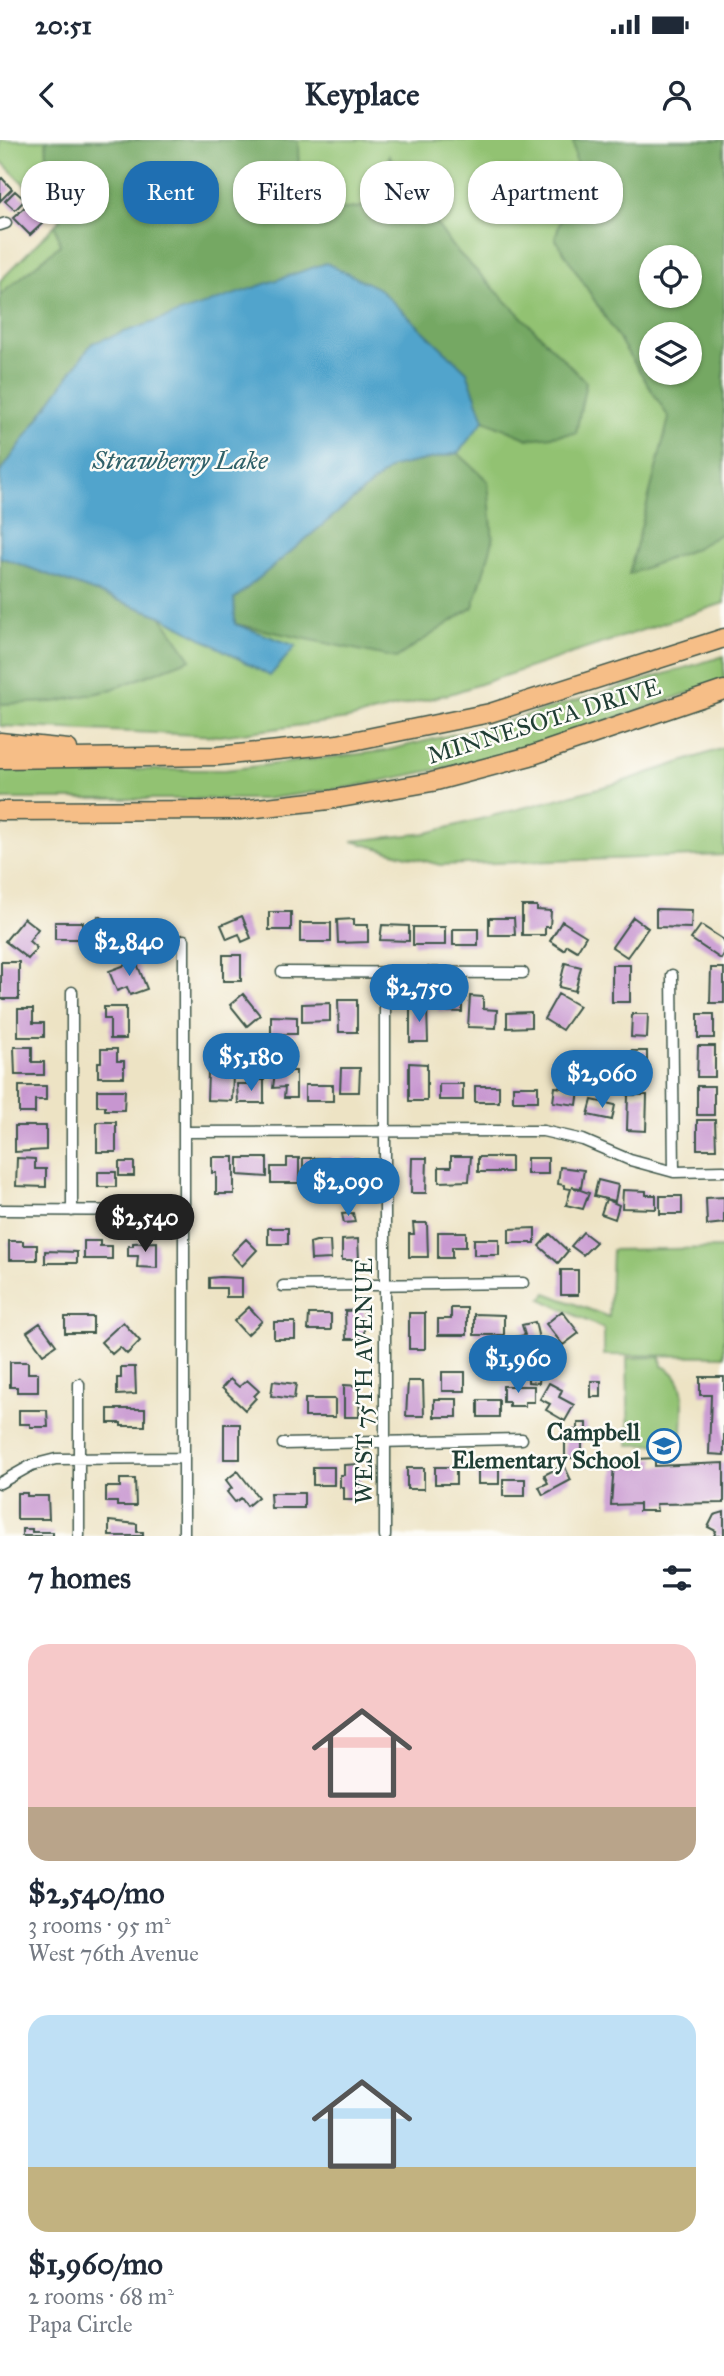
<!DOCTYPE html>
<html lang="en">
<head>
<meta charset="utf-8">
<style>
  :root { --surface:#fff; --page:#f6f6f7; --text:#1f2937; --muted:#747a83; --accent:#1f6fb2 }
  body { margin:0; font-family:"IM FELL Great Primer",serif; background:var(--page); color:var(--text); height:100vh; display:flex; flex-direction:column; font-size:26px; white-space:nowrap }
  * { box-sizing:border-box; margin:0 }
  p { font-size:23px; color:var(--muted) }
  .icon { flex:none; width:38px; height:38px; fill:none; stroke:currentColor; stroke-width:2; stroke-linecap:round; stroke-linejoin:round }
  .map { position:relative; height:1396px; overflow:hidden }
  .details { display:flex; flex-direction:column; background:var(--surface); flex:1 }
  .details>* { flex:none }
  .banner { position:absolute; left:21px; top:21px; width:682px; height:63px; display:flex; gap:14px }
  .buttons { position:absolute; left:639px; top:105px; display:grid; gap:14px }
  .buttons a { display:grid; place-items:center; width:63px; height:63px; border-radius:50%; background:var(--surface); box-shadow:0 2px 5px #0004; font-size:35px }
  .price { position:absolute; translate:-50% -60px; padding:0 16px; border-radius:24px; background:var(--accent); color:#fff; font-size:23px; line-height:46px; filter:drop-shadow(0 2px 4px #0008) }
  .price::after { content:''; position:absolute; left:50%; top:42px; width:21px; height:16px; margin-left:-10px; background:inherit; clip-path:polygon(0 0,100% 0,50% 100%) }
  .price.on { background:#222; color:#fff }
  ul { padding:0; list-style:none }
  li { display:grid; align-content:center; gap:14px; height:371px; padding:0 28px }
  li span { display:grid; place-items:center; height:217px; border-radius:21px; color:#555 }
  li>.icon { margin-inline-start:auto }
  span .icon { width:126px; height:126px; fill:#fffc; stroke-width:1 }
  li b { font-size:30px }
  h2 { display:flex; justify-content:space-between; align-items:center; height:84px; padding:0 28px; font-size:30px }
  .tag { padding:0 24px; border-radius:28px; background:var(--surface); box-shadow:0 2px 5px #0004; font-size:24px; line-height:63px }
  .tag.on { background:var(--accent); color:#fff }
  .status { display:flex; justify-content:space-between; align-items:center; height:49px; padding:0 35px; background:var(--surface); direction:ltr }
  .status svg { height:19px; fill:currentColor }
  header { display:flex; justify-content:space-between; align-items:center; height:91px; padding:0 28px; background:var(--surface); font-size:32px; font-weight:700 }
  .map>svg:first-child { display:block }
  .green { fill:#92c272; stroke:#588053; stroke-width:2; fill-rule:evenodd }
  .forest { fill:#75a864; stroke:#4a724c; stroke-width:2; fill-rule:evenodd }
  .water { fill:#51a4cc; stroke:#387080; stroke-width:2 }
  .building { fill:#c796d0 }
  .lines { fill:none; stroke-linecap:round; stroke-linejoin:round }
  .street-casing { stroke:#3e564a; stroke-width:13 }
  .highway-casing { stroke:#3e564a; stroke-width:21 }
  .street { stroke:#fff; stroke-width:10 }
  .highway { stroke:#f6be87; stroke-width:18 }
  .labels { text-anchor:middle; dominant-baseline:central; stroke-width:5; stroke-linejoin:round; paint-order:stroke }
  .street-label { font-size:24px; fill:#1f3d34; stroke:#fdfcf7 }
  .poi-label { font-size:24px; font-weight:bold; fill:#1f3d34; stroke:#fdfcf7; text-anchor:end }
  .water-label { font-size:26px; font-style:italic; fill:#306169; stroke:#fdfcf7 }
</style>
</head>
<body>
<div class="status"><b>20:51</b><svg viewBox="0 0 49 12"><path d="M0 12V9h3v3zM5 12V6h3v6zM10 12V3h3v9zM15 12V0h3v12zM26 1h20v11H26zM47 4h2v5h-2z"/></svg></div>
<header><svg class="icon" aria-label="back" viewBox="0 0 24 24"><path d="M15 5l-7 7 7 7"/></svg>Keyplace<svg class="icon" aria-label="person" viewBox="0 0 24 24"><circle cx="12" cy="8" r="4"/><path d="M4 21q1-7 8-7t8 7"/></svg></header>
<div class="map">
<svg width="724" height="1396" viewBox="0 0 724 1396">
  <rect width="100%" height="100%" fill="#fdfcf7"/>
  <filter id="ink" filterUnits="userSpaceOnUse"><feTurbulence type="fractalNoise" baseFrequency=".0143" numOctaves="2"/><feDisplacementMap in="SourceGraphic" scale="14" xChannelSelector="R" yChannelSelector="G"/><feConvolveMatrix kernelMatrix="1 2 1 2 8 2 1 2 1" color-interpolation-filters="sRGB"/></filter>
  <filter id="wash" filterUnits="userSpaceOnUse"><feTurbulence type="fractalNoise" baseFrequency=".00686" numOctaves="4" result="noise"/><feDisplacementMap in="SourceGraphic" scale="28" xChannelSelector="R" yChannelSelector="G"/><feGaussianBlur stdDeviation="1.57" result="paint"/><feColorMatrix in="noise" values="0 0 0 0 0 0 0 0 0 0 0 0 0 0 0 0 0 1.4 0 .05"/><feComposite in="paint" operator="in"/></filter>
  <g filter="url(#wash)">
    <rect width="100%" height="100%" fill="#ede3c4"/>
    <!-- green -->
    <path class="green" d="M0 0H724V463L453 553 348 579 220 596 0 586V141L60 80 0 20ZM651 117H690V156H651ZM651 194H690V233H651Z
      M724 516V541L721 542 507 615 351 647 265 659H0V629L225 630 384 611 501 583Z
      M724 608V715L440 725 352 701 427 693 618 643Z
      M724 1108V1216L604 1215V1189L541 1159 546 1153 609 1177 612 1110Z
      M661 1217 662 1226C690 1237 682 1269 682 1294L665 1304 629 1305 627 1218Z"/>
    <!-- forest -->
    <path class="forest" d="M46 0H298L300 75 385 64 389 15 452 106 586 242 576 293 528 299 484 280 467 232 378 148 92 203 0 333V155L60 105 55 85 60 80C46 64 48 21 46 0Z
      M573 0H724V392L692 410 629 434 669 278 555 98 577 30ZM690 117V156H651V117ZM690 194V233H651V194Z
      M458 313 488 341 493 401 473 467 396 518 235 484 234 459 392 327Z
      M0 417 161 476 191 519 107 551 55 562 0 564Z"/>
    <!-- water -->
    <path class="water" d="M326 123 378 148 467 232 484 280 458 313 392 327 234 459 235 484 296 506 270 536 161 476 0 417V333L92 203Z"/>
    <g id="blocks">
      <!-- building -->
      <path class="building" d="M2 38 12 49 0 61V40Z
        M15 51 25 60 15 70 5 61Z
        M28 64 45 81 30 95 13 78Z
        M522 766H537V770L551 771 550 787H545V795H522Z
        M656 769 692 770 691 788 656 787Z
        M269 772H291V790H269Z
        M98 776 107 780 102 792 93 788Z
        M242 776 251 798 242 802 239 794 227 799 221 785Z
        M633 777 648 788 627 817 612 807Z
        M24 778 38 789 29 801 37 808 28 819 5 801Z
        M489 778H514L515 795H489Z
        M354 779V785H368V802L338 803 337 780Z
        M562 781 586 796 577 811 567 805 564 810 550 801Z
        M55 782H83V799H55Z
        M300 783H331V802H300Z
        M382 785 409 786V801L380 800Z
        M701 785 724 800V814L721 819 691 799Z
        M413 787H445V805H413Z
        M453 789H478V805H453Z
        M121 792 128 812 111 818 109 814 101 817 96 802Z
        M223 815H241V841H223Z
        M136 821 147 849 130 855 127 847 117 851 109 831Z
        M1 822H19V859H1Z
        M565 823 581 827 575 851 559 847Z
        M612 825H630V862H612Z
        M711 828H724V863H710Z
        M243 854 260 875 247 886 230 865Z
        M558 854 579 866 562 890 544 879Z
        M438 856H462V872L438 871Z
        M470 856 483 857V869L497 870 496 888 468 887Z
        M338 860H357V892H339Z
        M330 863V881L302 882V864Z
        M410 866H427L428 902H410Z
        M104 867H126V899H110V879H104Z
        M18 869H33V883H44V897H18Z
        M531 872V887L507 888V873Z
        M632 874H648L647 898 631 897Z
        M698 874H714V898H698Z
        M271 876 297 877V894H271Z
        M698 906H715V937H697Z
        M14 907H32V922H44V935H15Z
        M101 909H117V921H124V937H98V922H101Z
        M631 911H647V935H631Z
        M409 923 427 924V961H409Z
        M341 928H360L359 952H340Z
        M275 931H296V958H284L285 947 273 948Z
        M208 933H233L232 961 207 960Z
        M257 940H264V963H238L237 944H257Z
        M439 944H463V960H439Z
        M305 945H333V961H305Z
        M19 946H46V960H35V973H19Z
        M475 946H499V962H475Z
        M513 946H538V961H513Z
        M697 946H714V975H697Z
        M555 947 579 950 577 965 553 962Z
        M97 950H125L124 970H105V966H97Z
        M628 955H647L646 991 627 990Z
        M592 960 615 965 612 980 588 975Z
        M697 980H715L716 1009H697Z
        M97 982H116V1012H97Z
        M15 986H46V1010L15 1012Z
        M451 1016H471L469 1041 439 1042V1027H451Z
        M212 1017H234V1054H216V1033H212Z
        M478 1017H511V1032H478Z
        M17 1018 35 1019V1029H46V1047L16 1046Z
        M238 1018H267V1037L238 1035Z
        M287 1018H299V1043H271V1027H287Z
        M303 1018H333V1037L303 1035Z
        M341 1018H358V1038H341Z
        M412 1018H427L426 1053H411Z
        M527 1018H548V1034H527Z
        M119 1022H134V1036H119Z
        M560 1027 584 1030 581 1048 572 1047 589 1053 583 1069 566 1065 571 1049 564 1048V1045L558 1044Z
        M98 1032H116V1047H98Z
        M598 1040 618 1045 615 1061 606 1059 619 1065 615 1079 601 1074 606 1059 594 1056Z
        M623 1050 646 1051V1055H656V1069L622 1068Z
        M660 1056H682V1074H660Z
        M724 1057V1083L707 1085 706 1058Z
        M353 1073 355 1082 344 1083 342 1074Z
        M413 1083H427L428 1117H409V1094H414Z
        M268 1088H288V1104H268Z
        M535 1088V1103H509V1089Z
        M438 1092H466V1107H452V1118H438Z
        M583 1092 596 1102 583 1115 571 1106Z
        M550 1094 568 1111 558 1123 539 1106Z
        M246 1099 257 1110 242 1126 231 1114Z
        M358 1099 359 1120H342V1100Z
        M474 1099H499V1115H474Z
        M9 1101H23V1105H37V1120H9Z
        M84 1101H100V1106H112V1119H84Z
        M316 1101H330L331 1119 311 1120 310 1103Z
        M157 1102V1128L137 1127 138 1116H128V1106H133V1103Z
        M45 1111 77 1112V1123H45Z
        M561 1130H578V1155H561Z
        M220 1137 242 1138V1157H226V1148H209V1138Z
        M249 1167 262 1181 247 1195 234 1181Z
        M451 1168H467V1195H438V1179H451Z
        M364 1170V1199H346L345 1171Z
        M562 1171 579 1193 563 1205 546 1184Z
        M409 1173H425V1209H409Z
        M309 1174H331V1190H308Z
        M474 1174 504 1175V1195H474Z
        M65 1177H93V1193H65Z
        M123 1182 140 1201 127 1214 120 1207 112 1214 101 1202Z
        M274 1182H295V1199H274Z
        M535 1182 541 1207 515 1215 510 1198 525 1195 522 1185Z
        M40 1183 56 1205 43 1214 27 1192Z
        M10 1222H28V1233H38V1252H17V1247H10Z
        M121 1227H135L136 1254 117 1255V1238H121Z
        M442 1232H465V1251H442Z
        M528 1233H540L539 1243 528 1242Z
        M700 1237H724V1315L709 1314 711 1255H700Z
        M230 1239 239 1247 247 1240 259 1251 254 1256 256 1258 245 1270 222 1248Z
        M273 1241 296 1244 294 1259 271 1256Z
        M408 1241H423L424 1276H406Z
        M591 1241H601V1257H591Z
        M549 1243 562 1250 559 1257 574 1265 565 1281 546 1270 550 1264 540 1259Z
        M344 1245 360 1246 359 1277H344Z
        M503 1246H534V1262H525V1266H509V1262H503Z
        M305 1259H335V1277H305Z
        M434 1259H457V1277H434Z
        M478 1260H499V1277H478Z
        M108 1269H145V1286H121V1283H108Z
        M19 1270H47L48 1287H30V1284H19Z
        M578 1283H587V1297H582V1318H565V1290H578Z
        M224 1284H240V1319H224Z
        M655 1318V1326L724 1323V1363L656 1364 657 1371H639V1364L611 1365 614 1324H638V1319Z
        M360 1324 361 1360H344V1347H340V1335H344V1325Z
        M564 1325 571 1340 543 1355 539 1347 548 1343 544 1335Z
        M313 1327H334V1345H313Z
        M435 1327H456V1344H435Z
        M478 1327H499V1344H478Z
        M407 1328H424V1349H407Z
        M238 1331 258 1357 247 1366 241 1358 235 1362 227 1352 232 1348 226 1340Z
        M120 1339H135L136 1366H117V1362H106V1347H120Z
        M503 1339H525V1356H503Z
        M17 1353H27V1356H48L49 1379H17Z
        M270 1353H304V1368H271Z
        M724 1372V1396H714L716 1391 708 1387 714 1375Z
        M109 1381 137 1384V1392H143V1396H109Z
        M22 1389H32V1392H53V1396H22Z"/>
    </g>
  </g>
  <g filter="url(#ink)">
    <use href="#blocks" fill-opacity="0" stroke="#3e564a" stroke-width="2"/>
    <g class="lines">
      <!-- street casing -->
      <g class="street-casing">
        <path id="street" d="M0 85 6 83
          M282 832 523 833
          M672 835 674 1032
          M185 992 543 991 583 1000 630 1020 674 1032 724 1031
          M0 1070 184 1071
          M72 1071V852
          M283 1146 523 1143
          M79 1244V1396
          M283 1304 522 1299
          M0 1343 32 1325 56 1319 183 1318
          M184 1396V800
          M385 1396V834"/>
      </g>
      <!-- highway casing -->
      <g class="highway-casing">
        <path id="highway" d="M0 602 68 609
          M0 619 218 616 338 604 490 573 724 498
          M0 671 239 670 329 660 432 642 530 616 724 550"/>
      </g>
      <!-- street -->
      <use href="#street" class="street"/>
      <!-- highway -->
      <use href="#highway" class="highway"/>
    </g>
  </g>
  <!-- icons -->
  <defs>
    <g id="school-ring" transform="scale(1.75)"><circle r="9.5" fill="#fdfcf7" stroke="#1f6fb2" stroke-width="1.5"/><path d="M0-5L7-2L0 1L-7-2ZM-4 1L0 2.5L4 1V4Q0 6-4 4Z" fill="#1f6fb2"/></g>
  </defs>
  <g fill-rule="evenodd">
    <use href="#school-ring" x="664" y="1306"/>
  </g>
  <g class="labels">
    <!-- street labels -->
    <g class="street-label">
      <text transform="translate(544 581) rotate(-17)">MINNESOTA DRIVE</text>
      <text transform="translate(364 1241) rotate(-90)">WEST 75TH AVENUE</text>
    </g>
    <!-- poi labels -->
    <g class="poi-label">
      <text x="640" y="1292">Campbell<tspan x="640" dy="28">Elementary School</tspan></text>
    </g>
    <!-- water labels -->
    <g class="water-label">
      <text x="180" y="320">Strawberry Lake</text>
    </g>
  </g>
</svg>
<div class="buttons">
<a><svg class="icon" aria-label="locate" viewBox="0 0 24 24"><circle cx="12" cy="12" r="6"/><path d="M12 2v4M12 18v4M2 12h4M18 12h4"/></svg></a>
<a><svg class="icon" aria-label="layers" viewBox="0 0 24 24"><path d="M12 4l9 5-9 5-9-5zM3 14l9 5 9-5"/></svg></a>
</div>
<b class="price" style="left:129px;top:838px">$2,840</b>
<b class="price" style="left:419px;top:884px">$2,750</b>
<b class="price" style="left:251px;top:953px">$5,180</b>
<b class="price" style="left:602px;top:970px">$2,060</b>
<b class="price" style="left:348px;top:1078px">$2,090</b>
<b class="price on" style="left:145px;top:1114px">$2,540</b>
<b class="price" style="left:518px;top:1255px">$1,960</b>
<div class="banner">
<a class="tag">Buy</a>
<a class="tag on">Rent</a>
<a class="tag">Filters</a>
<a class="tag">New</a>
<a class="tag">Apartment</a>
</div>
</div>
<section class="details">
<h2>7 homes<svg class="icon" aria-label="filters" viewBox="0 0 24 24"><path d="M4 7h16M4 17h16"/><circle cx="9" cy="7" r="2"/><circle cx="15" cy="17" r="2"/></svg></h2>
<ul>
<li><span style="background:linear-gradient(#f6c9c9 75%,#b9a48a 0)"><svg class="icon" aria-label="home" viewBox="0 0 24 24"><path d="M3 11l9-7 9 7M6 9v11h12V9"/></svg></span><div><b>$2,540/mo</b><p>3 rooms · 95 m²</p><p>West 76th Avenue</p></div></li>
<li><span style="background:linear-gradient(#bfe0f5 70%,#c2b280 0)"><svg class="icon" aria-label="home" viewBox="0 0 24 24"><path d="M3 11l9-7 9 7M6 9v11h12V9"/></svg></span><div><b>$1,960/mo</b><p>2 rooms · 68 m²</p><p>Papa Circle</p></div></li>
</ul>
</section>
</body>
</html>
